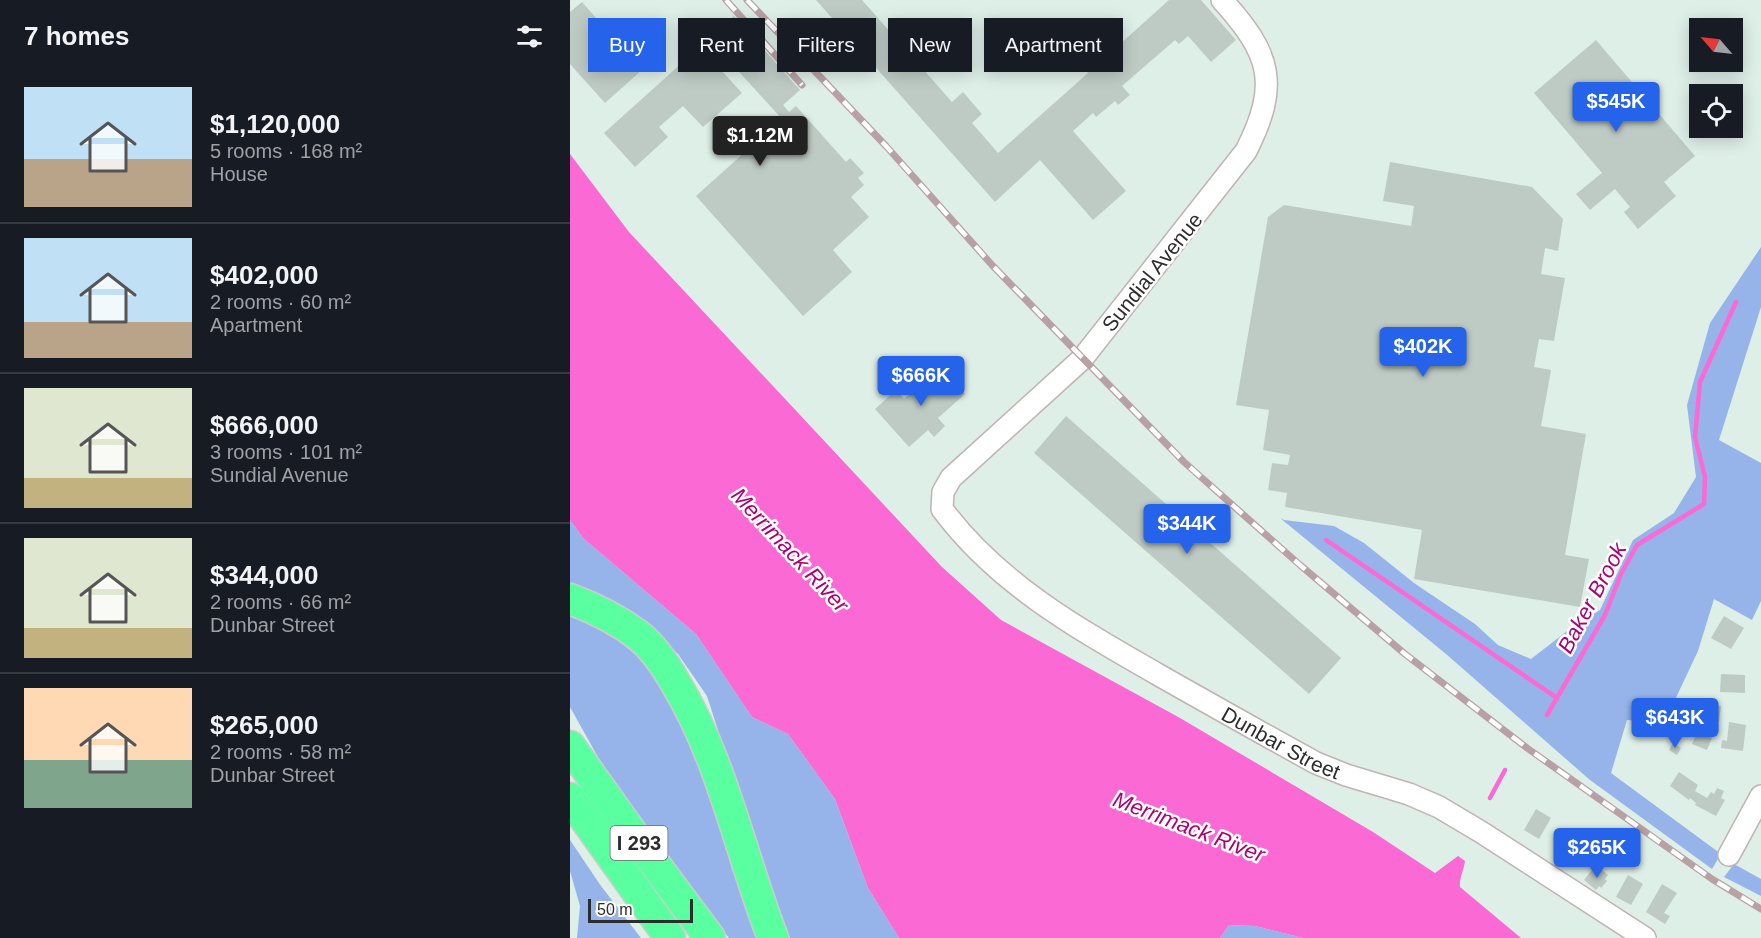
<!DOCTYPE html>
<html lang="en">
<head>
<meta charset="utf-8">
<style>
  :root { --surface:#171b24; --page:#20242c; --text:#f1f3f6; --muted:#9ea1a6; --line:#363941; --accent:#2563eb }
  body { margin:0; font-family:Helvetica,sans-serif; background:var(--page); color:var(--text); height:100vh; display:flex; flex-direction:column; font-size:22px; white-space:nowrap }
  * { box-sizing:border-box; margin:0 }
  p { font-size:20px; color:var(--muted) }
  .icon { flex:none; width:33px; height:33px; fill:none; stroke:currentColor; stroke-width:2; stroke-linecap:round; stroke-linejoin:round }
  .map { position:relative; flex:1; overflow:hidden }
  .drawer { display:flex; flex-direction:column; background:var(--surface); width:570px }
  .drawer>* { flex:none }
  .top-card { position:absolute; left:18px; top:18px; width:570px; height:54px; display:flex; gap:12px }
  .needle { width:39px; rotate:298deg }
  .controls { position:absolute; left:1119px; top:18px; display:grid; gap:12px }
  .controls a { display:grid; place-items:center; width:54px; height:54px; border-radius:0px; background:var(--surface); box-shadow:0 3px 15px #0003; font-size:30px }
  .scale { position:absolute; left:18px; bottom:15px; width:105px; box-sizing:border-box; padding-left:6px; border:3px solid #2d2d2d; border-top:0; font-size:16px; line-height:21px; white-space:nowrap; color:#2d2d2d; -webkit-text-stroke:4px #fff; paint-order:stroke }
  .price { position:absolute; translate:-50% -51px; padding:0 14px; border-radius:6px; background:var(--accent); color:#fff; font-size:20px; line-height:39px; filter:drop-shadow(0 2px 3px #0008) }
  .price::after { content:''; position:absolute; left:50%; top:36px; width:18px; height:14px; margin-left:-9px; background:inherit; clip-path:polygon(0 0,100% 0,50% 100%) }
  .price.active { background:#222; color:#fff }
  ul { padding:0; list-style:none }
  li { display:flex; align-items:center; gap:18px; height:150px; padding:0 24px }
  li+li { border-top:2px solid var(--line) }
  li span { display:grid; place-items:center; flex:none; width:168px; height:120px; border-radius:0px; color:#555 }
  li>.icon { margin-inline-start:auto }
  span .icon { width:72px; height:72px; fill:#fffc; stroke-width:1 }
  li b { font-size:26px }
  h2 { display:flex; justify-content:space-between; align-items:center; height:72px; padding:0 24px; font-size:26px }
  .pill { padding:0 21px; border-radius:0px; background:var(--surface); box-shadow:0 3px 15px #0003; font-size:21px; line-height:54px }
  .pill.active { background:var(--accent); color:#fff }
  main { display:flex; flex:1; min-height:0 }
  .map>svg:first-child { display:block }
  .green { fill:#96b4ea }
  .water { fill:#fa69d4 }
  .lines { fill:none; stroke-linecap:round; stroke-linejoin:round }
  .stream { stroke:#fa69d4; stroke-width:4.5 }
  .building { fill:#becbc5 }
  .minor-casing { stroke:#c1b2b5; stroke-width:24 }
  .highway-casing { stroke:#cdcdcd; stroke-width:33 }
  .minor { stroke:#fff; stroke-width:21 }
  .highway { stroke:#5affa0; stroke-width:30 }
  .rail-casing { stroke:#b9a0a4; stroke-width:7 }
  .rail { stroke:#fff; stroke-width:4.5; stroke-dasharray:14; stroke-linecap:butt }
  .labels { text-anchor:middle; dominant-baseline:central; stroke-width:5; stroke-linejoin:round; paint-order:stroke }
  .shield { fill:#fff; stroke:#6c6c6c; stroke-width:1.5 }
  .shield-label { font-size:20px; font-weight:bold; fill:#2d2d2d }
  .street-label { font-size:21px; fill:#2d2d2d; stroke:#fff }
  .water-label { font-size:22px; font-style:italic; fill:#ac0173; stroke:#fff }
</style>
</head>
<body>
<main>
<section class="drawer">
<h2>7 homes<svg class="icon" aria-label="filters" viewBox="0 0 24 24"><path d="M4 7h16M4 17h16"/><circle cx="9" cy="7" r="2"/><circle cx="15" cy="17" r="2"/></svg></h2>
<ul>
<li><span style="background:linear-gradient(#bfe0f5 60%,#b9a48a 0)"><svg class="icon" aria-label="home" viewBox="0 0 24 24"><path d="M3 11l9-7 9 7M6 9v11h12V9"/></svg></span><div><b>$1,120,000</b><p>5 rooms · 168 m²</p><p>House</p></div></li>
<li><span style="background:linear-gradient(#bfe0f5 70%,#b9a48a 0)"><svg class="icon" aria-label="home" viewBox="0 0 24 24"><path d="M3 11l9-7 9 7M6 9v11h12V9"/></svg></span><div><b>$402,000</b><p>2 rooms · 60 m²</p><p>Apartment</p></div></li>
<li><span style="background:linear-gradient(#dfe7d0 75%,#c2b280 0)"><svg class="icon" aria-label="home" viewBox="0 0 24 24"><path d="M3 11l9-7 9 7M6 9v11h12V9"/></svg></span><div><b>$666,000</b><p>3 rooms · 101 m²</p><p>Sundial Avenue</p></div></li>
<li><span style="background:linear-gradient(#dfe7d0 75%,#c2b280 0)"><svg class="icon" aria-label="home" viewBox="0 0 24 24"><path d="M3 11l9-7 9 7M6 9v11h12V9"/></svg></span><div><b>$344,000</b><p>2 rooms · 66 m²</p><p>Dunbar Street</p></div></li>
<li><span style="background:linear-gradient(#ffd9b3 60%,#7fa58c 0)"><svg class="icon" aria-label="home" viewBox="0 0 24 24"><path d="M3 11l9-7 9 7M6 9v11h12V9"/></svg></span><div><b>$265,000</b><p>2 rooms · 58 m²</p><p>Dunbar Street</p></div></li>
</ul>
</section>
<div class="map">
<svg width="1191" height="938" viewBox="0 0 1191 938">
  <rect width="100%" height="100%" fill="#deefe8"/>
  <!-- green -->
  <path class="green" d="M1191 247V307L1149 440 1191 463V601L1182 620 1144 599 1128 651 1094 723 1057 720 1041 773 1151 854 1142 869 1020 780 876 654 710 518 714 520 764 526 794 543 844 583 905 624 928 645 961 659 1001 628 1030 610 1063 540 1104 513 1126 477 1117 405 1140 323Z
    M0 520 14 539 126 634 182 717 218 734 265 799 298 888 329 938H220L206 911 137 696 108 654 73 623 0 585Z
    M0 612 28 625 73 660 112 710 190 938H159L131 904 29 759 0 707Z
    M0 840 31 886 71 938H7L10 906 0 871Z
    M1164 864 1191 879V896L1154 877Z
    M659 925 685 926 733 938H650Z"/>
  <!-- water -->
  <path class="water" d="M0 154 59 232 372 567 431 620 610 718 803 832 865 873 888 856 895 861C894 870 889 878 890 887L951 938H733L685 926 659 925 650 938H329L298 888 265 799 218 734 182 717 126 634 14 539 0 520Z"/>
  <g class="lines">
    <!-- stream -->
    <path class="stream" d="M756 540 987 698
      M977 715 1035 615 1051 574 1067 545 1134 504 1135 477 1125 437 1130 382 1166 302
      M920 798 935 770"/>
  </g>
  <!-- building -->
  <path class="building" d="M246 0H292L382 102 393 92 412 114 402 123 428 153 518 73 512 66 523 56 529 63 599 0H631L666 40 641 62 618 36 609 44 605 40 552 86 560 95 548 105 545 101 526 117 523 113 503 131 556 191 523 220 470 160 425 202Z
    M12 2 72 70 35 103 0 64V12Z
    M164 16 230 90 213 105 219 112 226 106 276 162 280 158 294 173 288 178 294 185 281 197 299 217 263 250 282 272 233 316 126 196 212 119 160 62 151 70 172 93 133 127 113 106 89 127 98 137 65 167 34 133Z
    M1026 40 1125 156 1094 182 1106 196 1068 229 1054 212 1060 207 1045 189 1020 210 1006 194 1032 173 964 93Z
    M820 162 962 187 993 219 988 251 975 248 971 274 995 278 984 341 969 339 964 367 981 370 971 426 1016 434 995 555 1019 559 1010 607 844 579 852 530 715 507 717 493 698 490 702 463 718 465 720 455 693 450 699 410 666 405 698 217 714 205 841 226 844 206 813 201Z
    M370 367 395 394 368 418 375 426 364 437 358 430 339 447 305 409 326 390 334 399Z
    M496 416 771 658 739 694 464 453Z
    M1154 616 1174 628 1161 649 1141 638Z
    M1151 674 1175 675V693L1150 692Z
    M1137 705 1151 706 1149 722 1136 721Z
    M1159 722 1176 725 1173 751 1151 748 1152 740 1157 741Z
    M1127 732 1142 738 1137 750 1122 744Z
    M1103 743 1111 748 1107 755 1099 750Z
    M1109 772 1128 785 1125 791 1137 798 1141 792 1144 794 1147 788 1154 791 1151 798 1155 800 1146 816 1125 805 1126 803 1120 798 1119 800 1100 786Z
    M966 809 981 818 969 839 954 830Z
    M1002 832 1016 843 1001 862 987 852Z
    M1032 834 1042 840 1039 844 1030 839Z
    M1030 868 1038 875 1035 879 1037 881 1031 888 1029 886 1026 890 1014 880 1022 870 1026 873Z
    M1058 875 1073 884 1061 905 1046 897Z
    M1092 884 1107 893 1094 913 1100 916 1095 924 1076 912Z"/>
  <g class="lines">
    <!-- minor casing -->
    <g class="minor-casing">
      <g id="minor">
        <path id="s1" d="M652 0C701 54 710 84 676 151L512 359 381 478 373 492 372 509C428 584 507 628 587 674 640 704 693 734 746 763L776 775 839 794 869 807 911 832 1075 938"/>
        <path d="M1159 855 1191 796"/>
      </g>
    </g>
    <!-- highway casing -->
    <g class="highway-casing">
      <path id="highway" d="M0 599C24 608 48 620 68 635 83 647 96 666 105 682 153 761 170 853 203 938
        M0 746 67 840 140 938
        M0 798 100 938"/>
    </g>
    <!-- minor -->
    <use href="#minor" class="minor"/>
    <!-- highway -->
    <use href="#highway" class="highway"/>
    <!-- rail casing -->
    <g class="rail-casing">
      <path id="rail" d="M156 0 232 85
        M177 0 316 146 422 265 614 462 730 565 835 654 957 748 1142 879 1191 909"/>
    </g>
    <!-- rail -->
    <use href="#rail" class="rail"/>
  </g>
  <g class="labels">
    <!-- shield labels -->
    <rect class="shield" x="40.5" y="826" width="57" height="34" rx="4.5"/>
    <g class="shield-label">
      <text x="69" y="843">I 293</text>
    </g>
    <!-- street labels -->
    <g class="street-label">
      <text transform="translate(582 272) rotate(-51)">Sundial Avenue</text>
      <text stroke="none"><textPath href="#s1" startOffset="1058">Dunbar Street</textPath></text>
    </g>
    <!-- water labels -->
    <g class="water-label">
      <text transform="translate(220 550) rotate(47)">Merrimack River</text>
      <text transform="translate(1022 598) rotate(-62)">Baker Brook</text>
      <text transform="translate(619 827) rotate(21)">Merrimack River</text>
    </g>
  </g>
</svg>
<div class="controls">
<a><svg class="needle" viewBox="-14 -14 28 28"><path d="M0-13l5 13h-10z" fill="#e53935"/><path d="M0 13l5-13h-10z" fill="#9ea1a6"/></svg></a>
<a><svg class="icon" aria-label="locate" viewBox="0 0 24 24"><circle cx="12" cy="12" r="6"/><path d="M12 2v4M12 18v4M2 12h4M18 12h4"/></svg></a>
</div>
<div class="scale">50 m</div>
<b class="price" style="left:1046px;top:133px">$545K</b>
<b class="price active" style="left:190px;top:167px">$1.12M</b>
<b class="price" style="left:853px;top:378px">$402K</b>
<b class="price" style="left:351px;top:407px">$666K</b>
<b class="price" style="left:617px;top:555px">$344K</b>
<b class="price" style="left:1105px;top:749px">$643K</b>
<b class="price" style="left:1027px;top:879px">$265K</b>
<div class="top-card">
<a class="pill active">Buy</a>
<a class="pill">Rent</a>
<a class="pill">Filters</a>
<a class="pill">New</a>
<a class="pill">Apartment</a>
</div>
</div>
</main>
</body>
</html>
